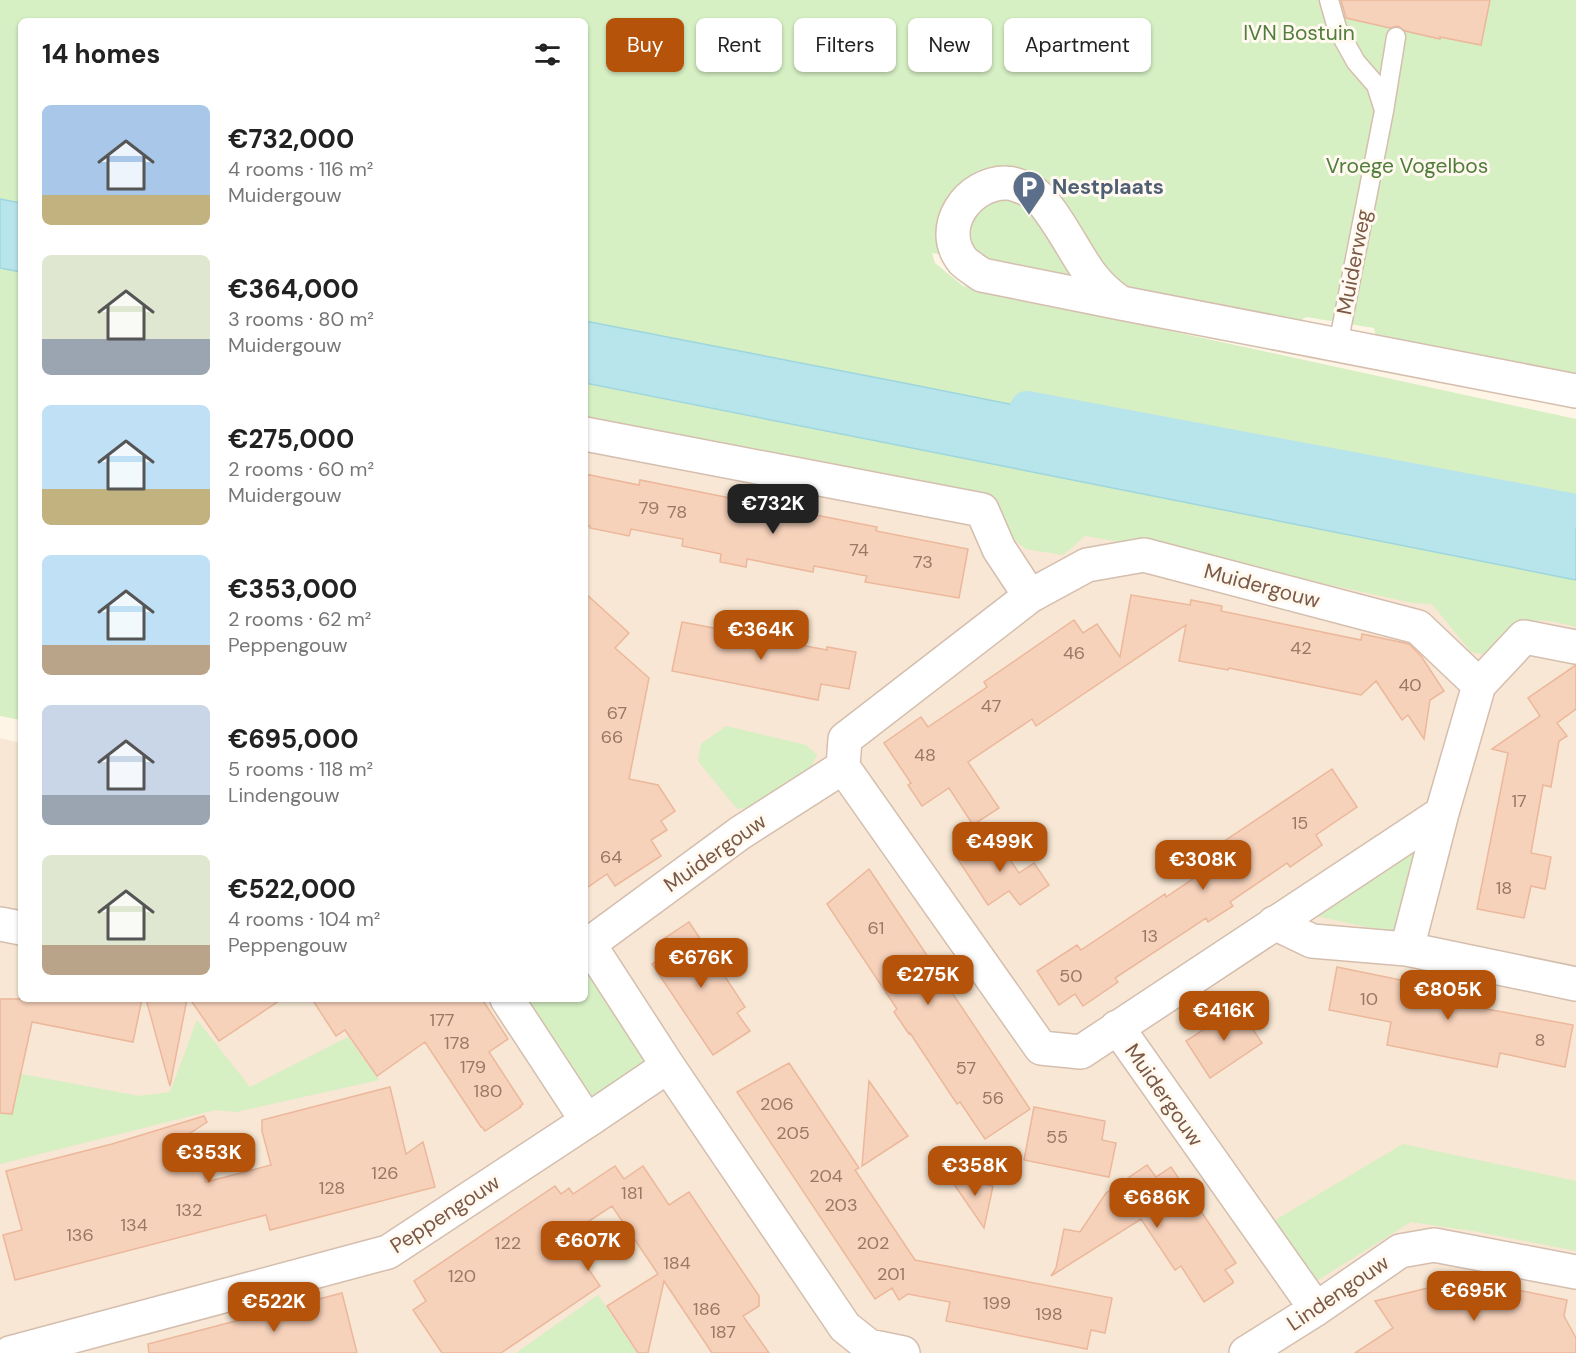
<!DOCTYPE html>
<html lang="en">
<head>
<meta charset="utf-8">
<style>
  :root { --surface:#fff; --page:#f2f2f2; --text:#222; --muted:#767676; --accent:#b45309 }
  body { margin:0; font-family:"DM Sans",sans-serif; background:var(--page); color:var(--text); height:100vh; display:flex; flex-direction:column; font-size:22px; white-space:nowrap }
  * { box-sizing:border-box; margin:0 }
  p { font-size:20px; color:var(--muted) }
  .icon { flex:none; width:33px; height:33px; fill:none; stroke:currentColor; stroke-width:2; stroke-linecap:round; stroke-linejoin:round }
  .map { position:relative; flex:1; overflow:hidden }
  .panel { position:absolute; left:18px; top:18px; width:570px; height:984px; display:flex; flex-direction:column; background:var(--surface); border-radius:9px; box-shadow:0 2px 4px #0004 }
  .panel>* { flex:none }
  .banner { position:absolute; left:606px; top:18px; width:570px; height:54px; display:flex; gap:12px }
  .price { position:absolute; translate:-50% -51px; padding:0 14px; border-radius:12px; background:var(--accent); color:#fff; font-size:20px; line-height:39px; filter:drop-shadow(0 2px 3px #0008) }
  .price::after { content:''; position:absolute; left:50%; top:36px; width:18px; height:14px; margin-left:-9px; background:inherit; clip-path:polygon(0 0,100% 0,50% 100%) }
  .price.current { background:#222; color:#fff }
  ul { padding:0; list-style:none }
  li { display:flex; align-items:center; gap:18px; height:150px; padding:0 24px }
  li span { display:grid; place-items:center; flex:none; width:168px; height:120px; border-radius:9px; color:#555 }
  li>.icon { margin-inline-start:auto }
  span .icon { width:72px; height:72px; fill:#fffc; stroke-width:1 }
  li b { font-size:26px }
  h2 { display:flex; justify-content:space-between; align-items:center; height:72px; padding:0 24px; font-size:26px }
  .chip { padding:0 21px; border-radius:9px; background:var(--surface); box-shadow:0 2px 4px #0004; font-size:21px; line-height:54px }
  .chip.current { background:var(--accent); color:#fff }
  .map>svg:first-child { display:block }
  .residential { fill:#f7e7d4 }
  .green { fill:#d6efc3 }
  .water { fill:#b8e5eb; stroke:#9dd6de; stroke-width:1.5 }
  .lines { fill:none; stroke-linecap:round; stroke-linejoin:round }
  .canal { stroke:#b8e5eb; stroke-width:34 }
  .building { fill:#f7d2bb; stroke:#ecb79a; stroke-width:1.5 }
  .lane-casing { stroke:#d5beae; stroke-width:21 }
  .street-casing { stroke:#d5beae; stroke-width:36 }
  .lane { stroke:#fff; stroke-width:18 }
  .street { stroke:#fff; stroke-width:33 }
  .labels { text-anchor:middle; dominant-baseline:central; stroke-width:6; stroke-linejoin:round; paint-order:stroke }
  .number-label { font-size:18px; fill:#9b7764 }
  .park-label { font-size:21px; fill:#507d3b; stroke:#fff9f0 }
  .service-label { font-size:21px; font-weight:bold; fill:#4e5e75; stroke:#fff9f0; text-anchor:start }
  .street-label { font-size:21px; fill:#7c5947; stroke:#fff9f0 }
</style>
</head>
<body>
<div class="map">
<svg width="1576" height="1353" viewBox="0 0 1576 1353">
  <rect width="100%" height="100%" fill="#fff5e7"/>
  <!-- residential -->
  <path class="residential" d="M585 391 1576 616V1353H0V738L21 743V999H585Z"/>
  <!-- green -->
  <path class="green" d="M0 0H1576V380L1376 336 1374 328 1306 317 1300 321 1143 291 1130 287 932 253 935 263 963 286 1576 419V517L904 383 585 321V21H21V203L0 199Z
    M0 268 21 272V720L0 716Z
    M585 383 1576 580V627C1567 625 1558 622 1548 621 1522 617 1502 639 1483 654L1471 652 1432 604 1413 603 1169 550 1085 536 1063 555 1026 549 1011 537 989 510 585 425Z
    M726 726 806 745 817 755 809 772 761 806 737 809 698 761 701 744Z
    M1420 846 1398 934 1316 916 1348 890Z
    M585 961 653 1063 591 1105 524 1002 528 999H585Z
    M197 1020 250 1087 348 1037 379 1080 236 1112 215 1110 0 1164V1070L139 1096 170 1092Z
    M1403 1144 1576 1181V1251L1479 1232 1411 1222 1318 1280 1307 1278 1272 1222Z
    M598 1295 637 1353H516Z"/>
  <!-- water -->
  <path class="water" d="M0 199 21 203V272L0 268Z
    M585 321 904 383 1576 517V580L585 383Z"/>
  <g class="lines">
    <!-- canal -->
    <path class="canal" d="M1027 408 1576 511"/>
  </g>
  <!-- building -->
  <path class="building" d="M1341 0H1490L1481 45 1440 37V39L1405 31 1398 26 1390 28 1346 18Z
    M585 474 639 485 640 480 836 519 877 527 876 531 968 549 959 598 865 582 867 576 814 566 813 572 747 559 746 567 720 562 721 554 682 546 683 539 631 529 629 536 590 528V526L585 525Z
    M585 593 629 633 615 648 649 678 629 779 658 785 675 811 661 821 667 830 651 840 661 856 615 886 607 874 585 889Z
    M1131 595 1190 605 1191 600 1222 606 1221 611 1361 640 1362 634 1409 644 1421 656 1444 691 1430 700 1424 739 1408 715 1402 720 1376 681 1361 695 1229 668 1228 670 1179 661 1186 625 1036 726 1032 719 968 762 999 808 973 825 949 788 922 806 908 785 911 783 884 743 921 717 928 727 987 687 984 682 1074 620 1083 633 1097 624 1120 657Z
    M682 622 735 632 736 626 776 634 774 640 827 650V647L856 652 849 689 821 684 818 700 672 671Z
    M1576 665V709L1557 723 1567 736 1559 741 1551 787 1543 785 1531 853 1551 857 1545 889 1531 886 1524 918 1477 909 1508 753 1492 749 1540 716 1528 698Z
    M1332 769 1357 807 1316 835 1322 845 1290 867 1287 863 1230 902 1233 906 1208 922 1206 918 1115 978 1118 982 1083 1006 1075 994 1059 1005 1037 971 1077 945 1081 950 1165 894 1166 897 1231 853 1223 842Z
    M993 834 1019 873 1034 863 1049 885 1020 905 1009 891 988 905 957 858Z
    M869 869 1030 1109 985 1139 960 1102 957 1104 910 1033 909 1034 894 1012 897 1009 827 904Z
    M689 922 745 1007 737 1013 750 1031 713 1055 652 964 667 954 659 942Z
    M1337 967 1484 997 1481 1008 1573 1025 1565 1067 1500 1053 1497 1067 1387 1045 1391 1022 1329 1010Z
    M0 999H142L133 1042 32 1022 12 1114 0 1113Z
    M146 999H187L170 1086Z
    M190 999H282L219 1041Z
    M312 999H482L508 1039 489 1052 523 1104 520 1106 521 1107 485 1131 482 1127H481L425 1042 377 1076 345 1030 336 1036Z
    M1238 1007 1262 1043 1210 1078 1186 1041Z
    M789 1063 859 1168 855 1170 915 1260 1112 1298 1105 1333 1091 1330 1087 1349 946 1321 950 1302 908 1294 899 1300 892 1288 875 1299 737 1092Z
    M869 1081 908 1136 862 1166Z
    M390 1087 406 1154 423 1142 435 1187 270 1230 266 1215 15 1280 3 1235 22 1230 6 1171 112 1144 204 1116 207 1122 183 1138 194 1135 206 1182 271 1165 262 1131V1120Z
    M1034 1107 1105 1121 1102 1140 1116 1143 1109 1177 1024 1160Z
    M1147 1165 1156 1177 1171 1167 1236 1263 1225 1270 1233 1281V1283L1204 1302 1181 1266 1175 1270 1141 1219 1051 1276 1056 1268 1064 1229 1080 1232 1106 1193Z
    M615 1166 624 1179 643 1166 669 1205 689 1192 759 1296V1306L743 1316 769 1353H712L664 1281 648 1353H638L607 1306 658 1274 612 1206 566 1236 600 1286 501 1353H442L413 1310 426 1301 414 1281 555 1186 561 1194 569 1188 573 1194Z
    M949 1177 993 1186 984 1228Z
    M1464 1279 1567 1300 1564 1316 1576 1338V1353H1355L1393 1328 1375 1301Z
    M342 1293 357 1353H149L148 1344Z"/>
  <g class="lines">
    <!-- lane casing -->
    <g class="lane-casing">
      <path id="lane" d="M1329 0 1337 28 1356 62 1376 85 1383 107
        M1338 345 1384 111 1396 37"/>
    </g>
    <!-- street casing -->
    <g class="street-casing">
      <path id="street" d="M1121 303C1109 295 1100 287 1091 275 1076 256 1049 199 1029 190 1022 187 1014 183 1007 183 968 182 936 228 963 261 968 266 975 270 982 275L1121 303 1576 391
        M585 434 982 510 999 549 1030 596
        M843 767 1041 1048 1081 1052 1442 813
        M1274 923 1312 941 1407 949 1576 984
        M0 924 21 928
        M589 944 740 833 843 767 845 739 1030 596 1087 565 1144 555 1418 627 1479 685
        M585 946 589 944 668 1066 845 1327 869 1346 903 1353
        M1407 949 1442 813 1479 685 1524 637 1576 647
        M1117 1027 1316 1309
        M587 1121 668 1066
        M10 1353 388 1252 587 1121 507 999
        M1246 1353 1316 1309 1400 1251 1434 1245 1576 1272"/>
    </g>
    <!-- lane -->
    <use href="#lane" class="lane"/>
    <!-- street -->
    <use href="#street" class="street"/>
  </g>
  <!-- icons -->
  <defs>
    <g id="parking-pin" transform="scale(1.725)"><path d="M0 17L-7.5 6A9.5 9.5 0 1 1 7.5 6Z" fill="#5c6f8a" stroke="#fff9f0"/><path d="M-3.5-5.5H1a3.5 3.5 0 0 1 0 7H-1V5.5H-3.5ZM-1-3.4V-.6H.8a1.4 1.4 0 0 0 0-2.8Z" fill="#fff"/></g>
  </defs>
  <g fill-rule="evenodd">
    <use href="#parking-pin" x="1029" y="187"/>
  </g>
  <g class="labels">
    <!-- number labels -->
    <g class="number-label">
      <text x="649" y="508">79</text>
      <text x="677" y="512">78</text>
      <text x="859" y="550">74</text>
      <text x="923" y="562">73</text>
      <text x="1301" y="648">42</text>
      <text x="1074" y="653">46</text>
      <text x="1410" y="685">40</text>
      <text x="991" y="706">47</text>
      <text x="617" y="713">67</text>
      <text x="612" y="737">66</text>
      <text x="925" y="755">48</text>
      <text x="1519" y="801">17</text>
      <text x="1300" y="823">15</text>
      <text x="611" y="857">64</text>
      <text x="1504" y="888">18</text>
      <text x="876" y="928">61</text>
      <text x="1150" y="936">13</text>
      <text x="1071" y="976">50</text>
      <text x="1369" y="999">10</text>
      <text x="442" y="1020">177</text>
      <text x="1540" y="1040">8</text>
      <text x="457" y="1043">178</text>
      <text x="473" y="1067">179</text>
      <text x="966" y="1068">57</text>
      <text x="488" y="1091">180</text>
      <text x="993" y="1098">56</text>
      <text x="777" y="1104">206</text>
      <text x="793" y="1133">205</text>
      <text x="1057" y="1137">55</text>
      <text x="385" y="1173">126</text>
      <text x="826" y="1176">204</text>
      <text x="332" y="1188">128</text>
      <text x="632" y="1193">181</text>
      <text x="841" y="1205">203</text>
      <text x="189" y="1210">132</text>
      <text x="134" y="1225">134</text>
      <text x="80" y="1235">136</text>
      <text x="508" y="1243">122</text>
      <text x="873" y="1243">202</text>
      <text x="677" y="1263">184</text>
      <text x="891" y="1274">201</text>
      <text x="462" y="1276">120</text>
      <text x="997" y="1303">199</text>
      <text x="707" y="1309">186</text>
      <text x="1049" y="1314">198</text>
      <text x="723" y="1332">187</text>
    </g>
    <!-- park labels -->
    <g class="park-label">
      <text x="1299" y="33">IVN Bostuin</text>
      <text x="1407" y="166">Vroege Vogelbos</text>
    </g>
    <!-- service labels -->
    <g class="service-label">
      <text x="1052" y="187">Nestplaats</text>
    </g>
    <!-- street labels -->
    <g class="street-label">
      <text transform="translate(1354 262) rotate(-79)">Muiderweg</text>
      <text transform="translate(1262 586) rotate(15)">Muidergouw</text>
      <text transform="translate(715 853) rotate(-35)">Muidergouw</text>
      <text transform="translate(1164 1095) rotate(55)">Muidergouw</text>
      <text transform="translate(445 1214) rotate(-33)">Peppengouw</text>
      <text transform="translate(1338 1293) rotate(-34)">Lindengouw</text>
    </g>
  </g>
</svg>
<b class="price current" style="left:773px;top:535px">€732K</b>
<b class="price" style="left:761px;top:661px">€364K</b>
<b class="price" style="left:1000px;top:873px">€499K</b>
<b class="price" style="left:1203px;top:891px">€308K</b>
<b class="price" style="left:701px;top:989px">€676K</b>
<b class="price" style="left:928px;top:1006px">€275K</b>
<b class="price" style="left:1448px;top:1021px">€805K</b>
<b class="price" style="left:1224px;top:1042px">€416K</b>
<b class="price" style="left:209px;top:1184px">€353K</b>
<b class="price" style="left:975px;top:1197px">€358K</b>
<b class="price" style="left:1157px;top:1229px">€686K</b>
<b class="price" style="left:588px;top:1272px">€607K</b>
<b class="price" style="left:1474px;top:1322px">€695K</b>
<b class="price" style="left:274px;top:1333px">€522K</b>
<div class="banner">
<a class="chip current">Buy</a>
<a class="chip">Rent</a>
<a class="chip">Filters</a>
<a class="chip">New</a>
<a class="chip">Apartment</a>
</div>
<section class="panel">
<h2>14 homes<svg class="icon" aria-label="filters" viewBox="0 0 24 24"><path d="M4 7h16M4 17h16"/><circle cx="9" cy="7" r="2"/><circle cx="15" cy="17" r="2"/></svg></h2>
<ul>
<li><span style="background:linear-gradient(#a9c7e8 75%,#c2b280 0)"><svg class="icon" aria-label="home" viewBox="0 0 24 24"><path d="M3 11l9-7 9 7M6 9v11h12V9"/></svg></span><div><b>€732,000</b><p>4 rooms · 116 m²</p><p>Muidergouw</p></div></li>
<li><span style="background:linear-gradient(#dfe7d0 70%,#9aa5b1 0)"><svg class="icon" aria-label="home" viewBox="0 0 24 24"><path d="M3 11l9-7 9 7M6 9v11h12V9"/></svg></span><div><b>€364,000</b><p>3 rooms · 80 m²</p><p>Muidergouw</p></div></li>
<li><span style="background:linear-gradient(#bfe0f5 70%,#c2b280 0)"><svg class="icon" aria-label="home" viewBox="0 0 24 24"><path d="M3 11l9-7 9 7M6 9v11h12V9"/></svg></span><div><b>€275,000</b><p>2 rooms · 60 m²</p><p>Muidergouw</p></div></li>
<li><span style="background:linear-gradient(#bfe0f5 75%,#b9a48a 0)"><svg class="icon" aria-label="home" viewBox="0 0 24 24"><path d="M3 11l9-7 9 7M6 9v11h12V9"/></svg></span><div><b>€353,000</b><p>2 rooms · 62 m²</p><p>Peppengouw</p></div></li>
<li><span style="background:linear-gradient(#c9d6e8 75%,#9aa5b1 0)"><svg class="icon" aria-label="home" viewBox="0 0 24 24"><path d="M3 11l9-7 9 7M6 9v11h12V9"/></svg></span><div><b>€695,000</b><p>5 rooms · 118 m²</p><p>Lindengouw</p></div></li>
<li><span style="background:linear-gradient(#dfe7d0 75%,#b9a48a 0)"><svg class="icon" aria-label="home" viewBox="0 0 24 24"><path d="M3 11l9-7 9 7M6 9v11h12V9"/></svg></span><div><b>€522,000</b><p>4 rooms · 104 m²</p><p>Peppengouw</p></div></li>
</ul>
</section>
</div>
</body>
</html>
